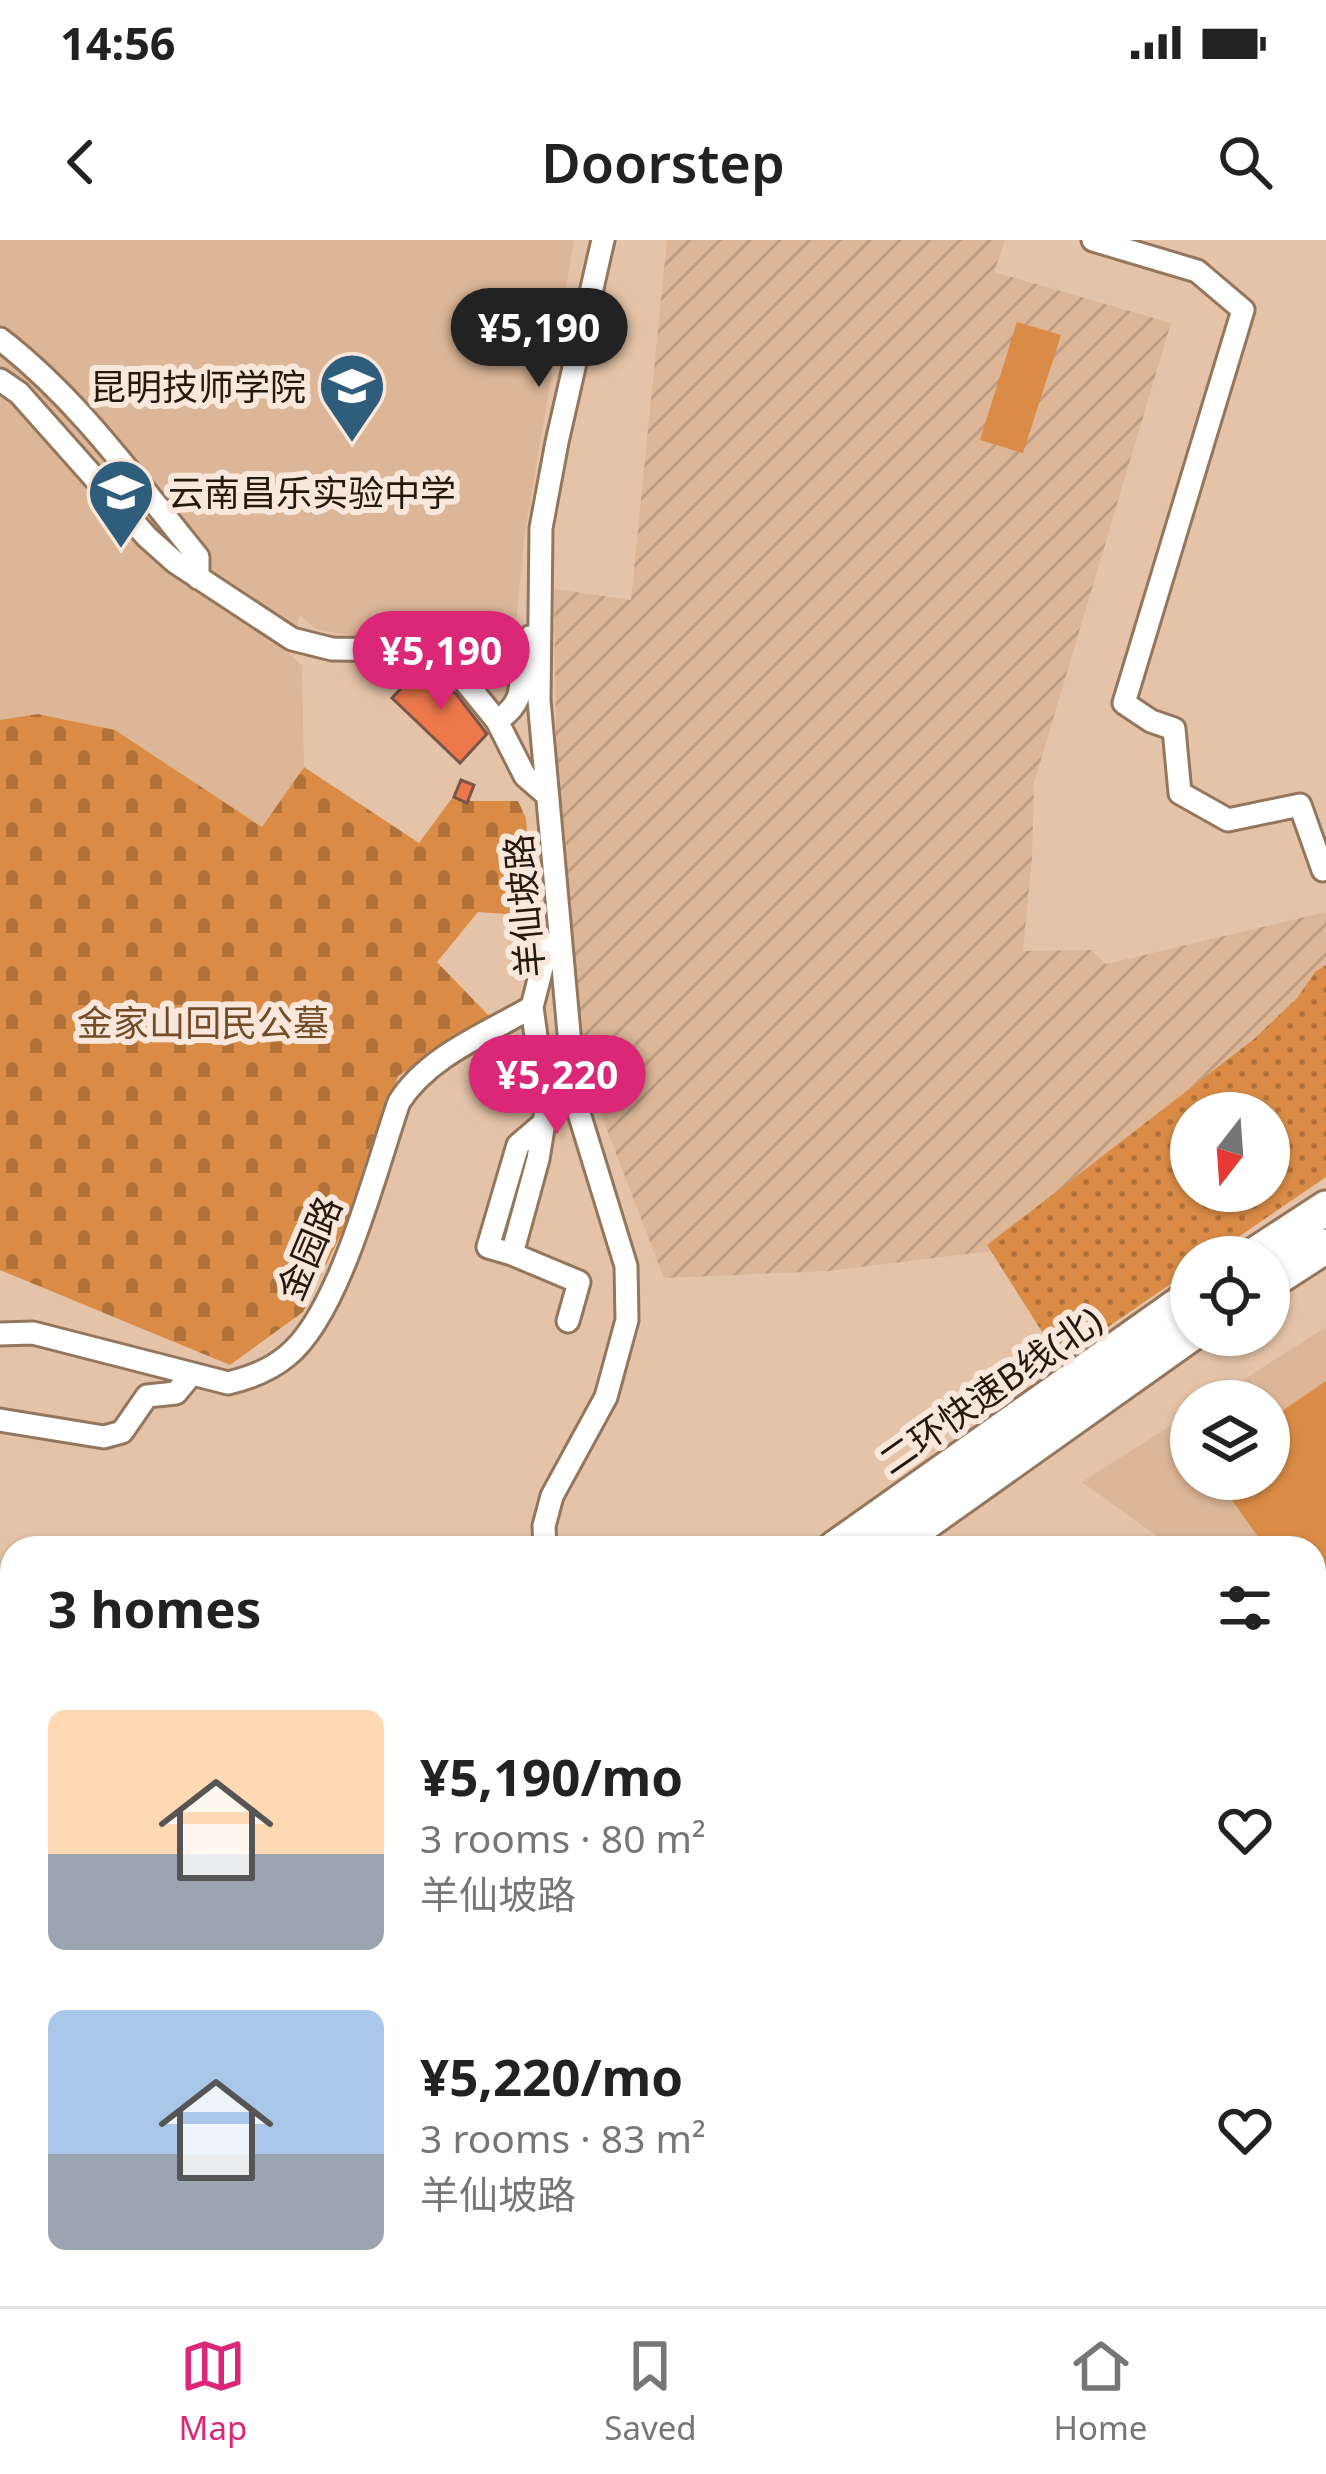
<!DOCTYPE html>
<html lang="en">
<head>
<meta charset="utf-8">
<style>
  :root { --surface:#fff; --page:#f6f6f6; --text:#222; --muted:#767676; --line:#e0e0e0; --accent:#db2777 }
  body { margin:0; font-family:"Noto Sans","Noto Sans SC",sans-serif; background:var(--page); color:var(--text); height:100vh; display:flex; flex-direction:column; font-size:45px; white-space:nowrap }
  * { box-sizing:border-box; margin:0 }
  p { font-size:39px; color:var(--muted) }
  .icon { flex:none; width:66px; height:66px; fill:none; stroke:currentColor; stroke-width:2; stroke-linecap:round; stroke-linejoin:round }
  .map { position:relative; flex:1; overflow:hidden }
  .sheet { position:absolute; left:0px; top:1296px; width:1326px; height:771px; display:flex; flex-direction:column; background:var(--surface); border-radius:36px 36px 0 0; box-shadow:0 3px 9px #0004 }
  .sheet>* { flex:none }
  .needle { width:78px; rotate:197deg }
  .controls { position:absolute; left:1170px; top:852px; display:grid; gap:24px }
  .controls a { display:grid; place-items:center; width:120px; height:120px; border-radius:50%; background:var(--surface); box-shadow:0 3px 9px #0004; font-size:60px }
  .price { position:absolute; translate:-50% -102px; padding:0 27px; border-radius:42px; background:var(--accent); color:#fff; font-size:39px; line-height:78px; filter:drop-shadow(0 3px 6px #0008) }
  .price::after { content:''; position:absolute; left:50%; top:72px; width:36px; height:27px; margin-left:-18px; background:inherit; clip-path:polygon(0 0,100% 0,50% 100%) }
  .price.active { background:#222; color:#fff }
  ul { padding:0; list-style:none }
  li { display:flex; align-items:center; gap:36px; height:300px; padding:0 48px }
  li span { display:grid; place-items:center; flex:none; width:336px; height:240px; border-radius:18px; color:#555 }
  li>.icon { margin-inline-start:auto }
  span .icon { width:144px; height:144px; fill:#fffc; stroke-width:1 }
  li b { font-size:51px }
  h2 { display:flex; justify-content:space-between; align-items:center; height:144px; padding:0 48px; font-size:51px }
  .status { display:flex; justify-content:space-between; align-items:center; height:84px; padding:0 60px; background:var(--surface); direction:ltr }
  .status svg { height:33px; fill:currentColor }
  header { display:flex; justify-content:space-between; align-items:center; height:156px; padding:0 48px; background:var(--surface); font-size:54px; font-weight:600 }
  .menu { display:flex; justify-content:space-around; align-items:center; height:168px; border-top:3px solid var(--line); background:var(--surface); font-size:33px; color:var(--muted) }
  .menu a { display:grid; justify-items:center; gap:6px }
  .menu .active { color:var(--accent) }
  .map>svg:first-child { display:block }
  .built { fill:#dcb697 }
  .industrial { fill:url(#industrial-furrows) }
  .grass { fill:url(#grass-dots); fill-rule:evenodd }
  .cemetery { fill:url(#cemetery-stones) }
  .park { fill:#da8c46 }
  .building { fill:#ec784c; stroke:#7a5649; stroke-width:3 }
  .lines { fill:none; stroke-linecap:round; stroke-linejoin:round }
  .minor-casing { stroke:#94765d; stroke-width:27 }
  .highway-casing { stroke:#94765d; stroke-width:39 }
  .minor { stroke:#fff; stroke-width:21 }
  .highway { stroke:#fff; stroke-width:33 }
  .labels { text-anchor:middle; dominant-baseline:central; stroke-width:12; stroke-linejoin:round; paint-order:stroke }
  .poi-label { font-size:36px; fill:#25190f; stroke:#f8e7da; text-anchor:end }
  .street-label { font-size:36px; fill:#25190f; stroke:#f8e7da }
  .park-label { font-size:36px; fill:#744c28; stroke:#f8e7da }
</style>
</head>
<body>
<div class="status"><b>14:56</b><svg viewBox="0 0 49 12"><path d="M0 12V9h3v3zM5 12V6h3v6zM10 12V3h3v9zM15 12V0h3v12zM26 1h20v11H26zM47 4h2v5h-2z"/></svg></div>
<header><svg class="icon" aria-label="back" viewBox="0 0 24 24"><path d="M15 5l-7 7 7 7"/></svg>Doorstep<svg class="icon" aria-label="search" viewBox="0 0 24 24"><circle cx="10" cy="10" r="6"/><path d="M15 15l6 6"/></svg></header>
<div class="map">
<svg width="1326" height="2066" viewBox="0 0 1326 2066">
  <defs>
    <pattern id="industrial-furrows" width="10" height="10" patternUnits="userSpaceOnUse" patternTransform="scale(3)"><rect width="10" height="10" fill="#dcb697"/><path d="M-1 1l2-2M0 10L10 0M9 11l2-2" fill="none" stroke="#bd9c81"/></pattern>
    <pattern id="grass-dots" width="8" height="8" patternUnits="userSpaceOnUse" patternTransform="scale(3)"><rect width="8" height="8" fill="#da8c46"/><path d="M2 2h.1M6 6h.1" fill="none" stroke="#b17239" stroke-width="1.8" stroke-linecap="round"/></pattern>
    <pattern id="cemetery-stones" width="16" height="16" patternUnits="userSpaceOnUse" patternTransform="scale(3)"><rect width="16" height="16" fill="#da8c46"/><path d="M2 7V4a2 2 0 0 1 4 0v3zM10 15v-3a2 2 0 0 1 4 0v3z" fill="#b17239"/></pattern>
  </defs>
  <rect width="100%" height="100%" fill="#e4c3a8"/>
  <!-- built -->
  <path class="built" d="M0 0H574L525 292 509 453 483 448 454 399 377 401 316 389 300 375 287 411 302 426 304 527 262 587 115 490 39 474 0 480Z
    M1326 1087V1414L1314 1407V1308H1174L1082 1242 1191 1173V1239H1269V1161H1210Z"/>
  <!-- industrial -->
  <path class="industrial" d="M667 0H1005L994 32 1171 83 1034 543 1032 617 1023 711 1091 710 1106 724 1326 672V725L1315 732 1297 758 1254 799 988 1005 991 1011 828 1031 664 1038 589 843 573 745 556 493 554 349 631 360Z
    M197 2055H465L463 2066H187Z
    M484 2055H822L824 2066H482Z
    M860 2055H1071L1070 2066H861Z"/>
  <!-- grass -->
  <path class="grass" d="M1326 725V937L1209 1017H1191V1030L1060 1120 987 1005 1254 799 1297 758 1315 732ZM1191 873H1269V951H1191Z"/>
  <!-- cemetery -->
  <path class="cemetery" d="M38 474 115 490 262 587 304 527 419 603 455 554 471 561H518L526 578 533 676 478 672 437 722 492 779 398 836 355 966 303 1072 230 1125 0 1030V480Z"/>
  <!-- park -->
  <path class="park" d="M1017 82 1061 95 1023 213 980 200Z
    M1326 1141V1331L1314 1340V1308H1266L1217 1239H1269V1180Z"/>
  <!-- building -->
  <path class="building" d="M423 425 457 455 487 494 460 523 392 458Z
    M461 540 474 545 467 563 454 557Z"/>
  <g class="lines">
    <!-- minor casing -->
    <g class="minor-casing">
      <path id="minor" d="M1093 0 1197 31 1243 70 1124 463 1151 481 1174 489 1180 553 1228 580 1300 565 1323 630 1326 629
        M0 99C78 159 136 241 198 317V338
        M0 140 19 153 147 297 175 322 292 399 332 409 425 410 446 418 497 481C537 454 510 432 530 397L538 396
        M497 481 525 536 547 555
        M532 767 546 870 538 919 512 1014 579 1042 568 1081
        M512 1014 488 1007 518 905 545 882
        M0 1094 33 1093 228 1143C250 1138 269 1131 287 1116 340 1074 376 928 399 862 428 816 486 794 532 767L547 708 560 699
        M0 1180 104 1197 122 1192 147 1156 176 1153 190 1136
        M545 1308 544 1286 552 1256 606 1157 627 1080 626 1026 575 860 539 460 541 288 557 202 603 0
        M0 1739 12 1730
        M836 2055 838 2066
        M1145 2055 1146 2066
        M472 2066 475 2055"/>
    </g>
    <!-- highway casing -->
    <g class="highway-casing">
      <path id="highway" d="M1251 1017 1326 968
        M1269 1043 1326 1006
        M835 1308 1191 1056
        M890 1308 1191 1094
        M0 1636H12
        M0 1668H12"/>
    </g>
    <!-- minor -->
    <use href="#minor" class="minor"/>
    <!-- highway -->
    <use href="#highway" class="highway"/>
  </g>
  <!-- icons -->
  <defs>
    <g id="university-pin" transform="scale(3.45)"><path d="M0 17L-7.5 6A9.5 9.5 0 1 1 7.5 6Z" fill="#2f5d7c" stroke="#f8e7da"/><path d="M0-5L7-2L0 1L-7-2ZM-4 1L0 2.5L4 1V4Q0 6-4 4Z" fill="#fff"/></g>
    <g id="school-pin" transform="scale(3.45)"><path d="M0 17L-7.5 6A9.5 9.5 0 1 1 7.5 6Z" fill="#2f5d7c" stroke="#f8e7da"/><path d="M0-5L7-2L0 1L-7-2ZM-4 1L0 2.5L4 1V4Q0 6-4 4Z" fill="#fff"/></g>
  </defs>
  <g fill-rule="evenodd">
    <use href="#university-pin" x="352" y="146"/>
    <use href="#school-pin" x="121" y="252"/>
  </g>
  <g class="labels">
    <!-- poi labels -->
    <g class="poi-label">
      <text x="306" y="146">昆明技师学院</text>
      <text x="168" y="252" text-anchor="start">云南昌乐实验中学</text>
    </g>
    <!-- street labels -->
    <g class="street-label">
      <text transform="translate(524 666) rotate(-95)">羊仙坡路</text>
      <text transform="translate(309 1008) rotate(-67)">金园路</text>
      <text transform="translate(990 1150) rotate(-35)">二环快速B线(北)</text>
    </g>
    <!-- park labels -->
    <g class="park-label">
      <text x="203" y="782">金家山回民公墓</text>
    </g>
  </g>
</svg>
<div class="controls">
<a><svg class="needle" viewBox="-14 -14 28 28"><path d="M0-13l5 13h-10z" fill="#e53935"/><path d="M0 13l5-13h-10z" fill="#767676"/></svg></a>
<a><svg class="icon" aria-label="locate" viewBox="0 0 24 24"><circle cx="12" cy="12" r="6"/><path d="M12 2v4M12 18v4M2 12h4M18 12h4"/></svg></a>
<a><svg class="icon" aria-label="layers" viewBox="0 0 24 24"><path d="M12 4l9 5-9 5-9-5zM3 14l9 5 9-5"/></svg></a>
</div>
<b class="price active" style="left:539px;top:150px">¥5,190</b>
<b class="price" style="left:441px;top:473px">¥5,190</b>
<b class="price" style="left:557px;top:897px">¥5,220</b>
<section class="sheet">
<h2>3 homes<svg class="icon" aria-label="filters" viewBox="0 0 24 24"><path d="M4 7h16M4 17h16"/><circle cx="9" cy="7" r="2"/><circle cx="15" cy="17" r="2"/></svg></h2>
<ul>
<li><span style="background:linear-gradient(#ffd9b3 60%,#9aa5b1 0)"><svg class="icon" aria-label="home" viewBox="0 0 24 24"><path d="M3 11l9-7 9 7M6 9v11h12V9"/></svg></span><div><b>¥5,190/mo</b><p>3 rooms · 80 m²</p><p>羊仙坡路</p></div><svg class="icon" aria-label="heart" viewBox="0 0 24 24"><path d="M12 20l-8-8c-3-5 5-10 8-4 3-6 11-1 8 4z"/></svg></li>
<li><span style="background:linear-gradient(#a9c7e8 60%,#9aa5b1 0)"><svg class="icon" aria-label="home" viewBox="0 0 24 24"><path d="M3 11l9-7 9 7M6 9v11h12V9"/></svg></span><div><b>¥5,220/mo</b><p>3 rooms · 83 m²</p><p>羊仙坡路</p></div><svg class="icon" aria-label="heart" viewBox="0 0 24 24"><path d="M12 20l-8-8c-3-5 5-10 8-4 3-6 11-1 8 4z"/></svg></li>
</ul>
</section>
</div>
<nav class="menu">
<a class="active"><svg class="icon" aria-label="map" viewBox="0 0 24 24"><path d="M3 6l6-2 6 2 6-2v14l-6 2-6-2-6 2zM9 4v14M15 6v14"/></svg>Map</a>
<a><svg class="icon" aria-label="saved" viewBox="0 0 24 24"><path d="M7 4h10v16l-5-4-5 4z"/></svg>Saved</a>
<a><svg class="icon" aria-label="home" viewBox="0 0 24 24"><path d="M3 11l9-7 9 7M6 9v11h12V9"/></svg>Home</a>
</nav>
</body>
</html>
